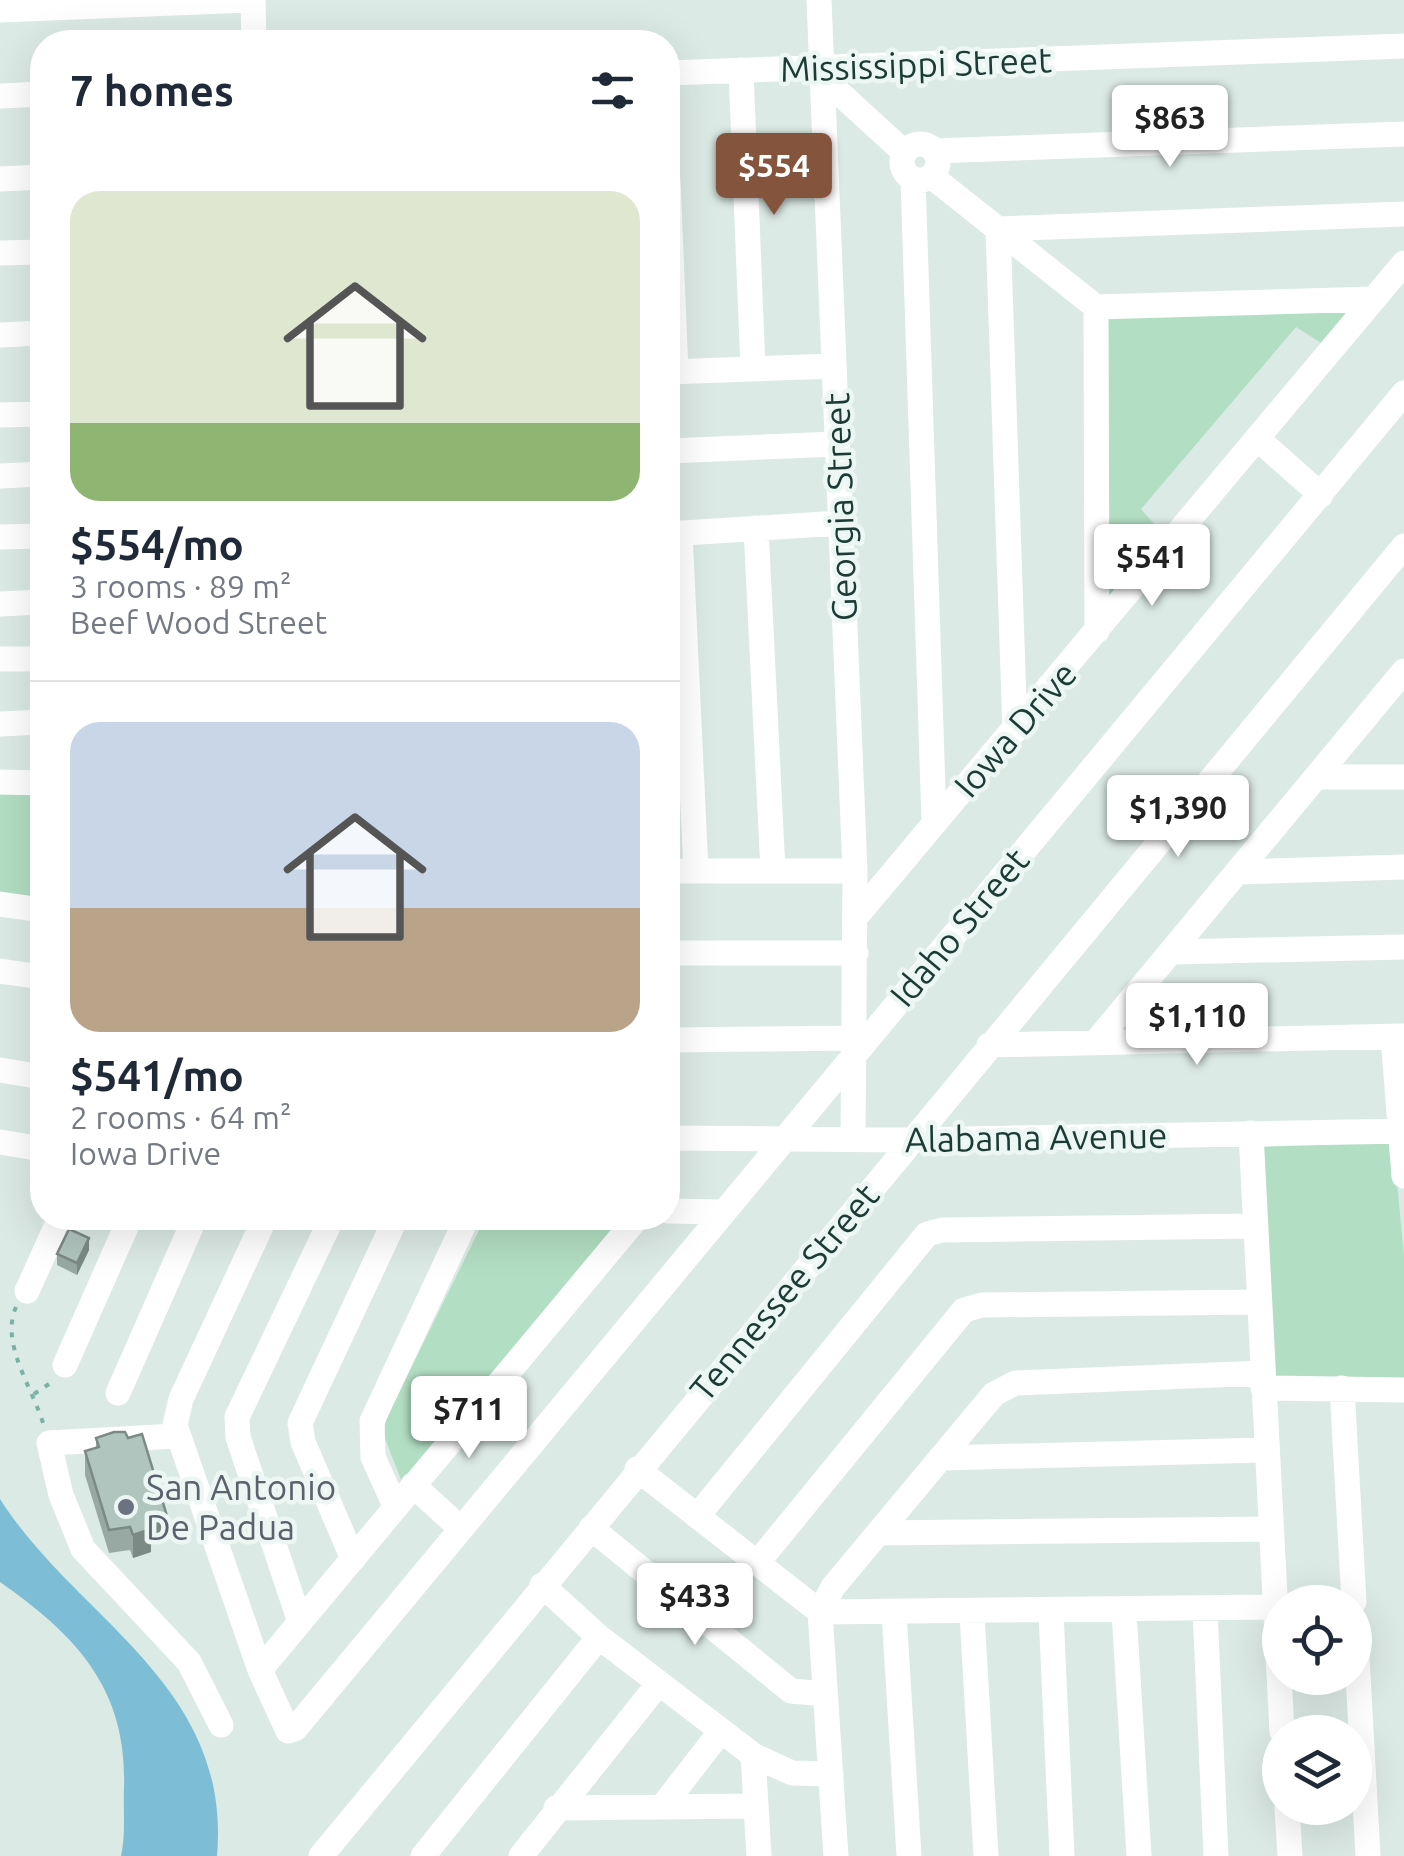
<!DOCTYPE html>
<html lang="en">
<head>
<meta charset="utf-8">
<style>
  :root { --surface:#fff; --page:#f2f2f3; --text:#1f2937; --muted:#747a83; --line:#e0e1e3; --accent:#84543d }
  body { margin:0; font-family:Ubuntu,sans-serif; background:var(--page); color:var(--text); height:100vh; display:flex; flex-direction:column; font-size:38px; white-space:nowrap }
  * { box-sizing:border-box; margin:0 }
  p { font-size:32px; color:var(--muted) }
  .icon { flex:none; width:55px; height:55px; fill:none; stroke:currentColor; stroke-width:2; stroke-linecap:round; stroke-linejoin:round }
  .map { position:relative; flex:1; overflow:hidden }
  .sheet { position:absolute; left:30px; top:30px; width:650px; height:1200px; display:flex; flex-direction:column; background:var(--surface); border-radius:40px; box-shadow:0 10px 40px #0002 }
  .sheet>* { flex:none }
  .tools { position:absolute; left:1262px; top:1585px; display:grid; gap:20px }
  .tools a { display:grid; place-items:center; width:110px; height:110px; border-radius:50%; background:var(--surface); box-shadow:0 10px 40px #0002; font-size:50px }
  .price { position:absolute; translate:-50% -85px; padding:0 22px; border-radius:10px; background:#fff; color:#222; font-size:32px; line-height:65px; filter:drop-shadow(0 2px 5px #0008) }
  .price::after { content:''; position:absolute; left:50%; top:60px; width:30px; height:22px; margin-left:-15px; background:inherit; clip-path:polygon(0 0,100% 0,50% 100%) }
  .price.current { background:var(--accent); color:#fff }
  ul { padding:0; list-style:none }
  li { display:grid; align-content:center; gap:20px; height:530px; padding:0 40px }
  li+li { border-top:2px solid var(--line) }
  li span { display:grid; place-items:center; height:310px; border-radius:30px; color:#555 }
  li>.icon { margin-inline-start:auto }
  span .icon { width:180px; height:180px; fill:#fffc; stroke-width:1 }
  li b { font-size:42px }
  h2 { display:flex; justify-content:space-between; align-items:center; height:120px; padding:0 40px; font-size:42px }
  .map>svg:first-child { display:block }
  .green { fill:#b2dec3 }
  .water { fill:#7dbed6 }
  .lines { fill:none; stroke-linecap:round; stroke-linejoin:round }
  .path { stroke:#79b1a6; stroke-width:4; stroke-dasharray:5 8; stroke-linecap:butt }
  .minor { stroke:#fff; stroke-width:25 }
  .wall { fill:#98a9a4 }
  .shaded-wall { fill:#7c8a86 }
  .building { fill:#b1c5bf; stroke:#7c8a86; stroke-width:2.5 }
  .worship-dot { fill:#6b7280; stroke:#ecf7f3; stroke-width:4 }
  .labels { text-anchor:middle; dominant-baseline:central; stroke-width:9; stroke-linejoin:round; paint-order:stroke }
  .street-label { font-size:35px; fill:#1c3b36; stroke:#ecf7f3 }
  .worship-label { font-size:35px; fill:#5b616d; stroke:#ecf7f3; text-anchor:start }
</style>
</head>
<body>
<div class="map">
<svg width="1404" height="1856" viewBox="0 0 1404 1856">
  <rect width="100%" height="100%" fill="#dceae5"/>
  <!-- green -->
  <path class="green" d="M1350 309 1321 343 1296 327 1141 509 1164 535 1105 607V316Z
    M0 791H42V901L0 894Z
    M1393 1142 1404 1255V1380H1273L1264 1147Z
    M623 1219 402 1482 384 1436 386 1419 484 1220Z"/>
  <!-- water -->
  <path class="water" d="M0 1499C77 1620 232 1684 217 1856H121C126 1833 123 1810 124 1787 127 1689 77 1636 0 1582Z"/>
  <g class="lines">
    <!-- path -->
    <path class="path" d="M16 1307C0 1343 32 1387 43 1423
      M34 1394 55 1380"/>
    <!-- minor -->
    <path class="minor" d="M253 0 254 42
      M819 0 855 871 853 1139
      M0 10 248 0
      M741 70 753 369
      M668 73 1404 46
      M823 78 905 153
      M0 96 42 94
      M902 162a18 18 0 1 1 36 0a18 18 0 1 1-36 0Z
      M934 151 1404 134
      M931 176 1096 307
      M0 179 42 177
      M913 179 934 821
      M668 181 676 372
      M0 253 42 252
      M1096 307 1097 631
      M1096 307 1374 299
      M0 335 42 333
      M668 372 834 366
      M0 415 42 414
      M1258 439 1321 495
      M668 451 837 444
      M0 476 42 474
      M756 528 773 871
      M680 533 696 871
      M668 534 840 523
      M0 537 42 536
      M0 604 42 602
      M0 659H42
      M0 724 42 722
      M1015 731 998 229 1404 214
      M1316 777H1404
      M0 782 42 783
      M668 871H855
      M1237 872 1404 867
      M0 904 42 910
      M855 918 1404 263
      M1171 952 1404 947
      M668 953H856
      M0 971 42 977
      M1393 1037 1404 1176
      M668 1040 866 1038
      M1095 1043 1404 671
      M989 1045 1404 1036
      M0 1070 42 1077
      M1251 1133 1282 1732
      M668 1138 910 1140 1404 1131
      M0 1142 42 1149
      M668 1211 721 1212
      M265 1218 181 1399 175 1425 260 1670 288 1731 295 1729 1404 393
      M27 1291 60 1218
      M65 1365 130 1218
      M1263 1388 1404 1390
      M1342 1388 1354 1602
      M118 1393 195 1218
      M176 1436 49 1443 61 1495 83 1549 189 1662 221 1725
      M940 1458 1265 1450
      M637 1469 820 1612 1274 1607
      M413 1485 460 1528
      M395 1506 373 1457 372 1421 467 1218
      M699 1514 927 1234 942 1230 1255 1226
      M591 1528 791 1691 825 1694
      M878 1533 1271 1529
      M353 1559 303 1442 300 1423 396 1218
      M758 1562 964 1310 982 1305 1259 1302
      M542 1585 599 1637 753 1755 792 1773 831 1774
      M1205 1609 1216 1856
      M1051 1612 1062 1856
      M1124 1612 1139 1856
      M894 1613 909 1856
      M972 1614 986 1856
      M1355 1621 1368 1856
      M300 1622 238 1437 237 1417 332 1218
      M260 1670 637 1218
      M753 1755 759 1856
      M662 1807 721 1731
      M556 1808 756 1806
      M1287 1808 1290 1856
      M321 1856 1404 546
      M423 1856 599 1637
      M521 1856 659 1683
      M836 1856 820 1612 833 1587 994 1394 1015 1383 1263 1373"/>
  </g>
  <!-- wall -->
  <path class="wall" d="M89 1250 77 1275 57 1265V1254Z
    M96 1438 167 1539 151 1544V1552L133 1558 130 1550 109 1553 85 1475V1451L96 1448Z"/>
  <!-- shaded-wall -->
  <path class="shaded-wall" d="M89 1238V1250L77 1275V1263Z
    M167 1516V1539L151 1544V1552L133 1558V1535L148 1521Z"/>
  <!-- building -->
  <path class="building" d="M69 1229 89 1238 77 1263 57 1254Z
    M114 1432H125L128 1438 142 1434 167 1516 148 1521 151 1529 133 1535 130 1527 109 1530 85 1451 99 1447 96 1438Z"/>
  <!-- markers -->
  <circle class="worship-dot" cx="126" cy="1507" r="10"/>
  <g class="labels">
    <!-- street labels -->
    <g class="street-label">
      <text transform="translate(916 64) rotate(-2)">Mississippi Street</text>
      <text transform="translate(840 507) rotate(-92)">Georgia Street</text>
      <text transform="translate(1015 729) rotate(-49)">Iowa Drive</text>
      <text transform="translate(959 927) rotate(-50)">Idaho Street</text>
      <text transform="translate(1036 1137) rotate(-1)">Alabama Avenue</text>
      <text transform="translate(784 1292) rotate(-50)">Tennessee Street</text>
    </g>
    <!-- worship labels -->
    <g class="worship-label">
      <text x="146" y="1487">San Antonio<tspan x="146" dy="40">De Padua</tspan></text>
    </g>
  </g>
</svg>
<div class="tools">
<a><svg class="icon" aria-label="locate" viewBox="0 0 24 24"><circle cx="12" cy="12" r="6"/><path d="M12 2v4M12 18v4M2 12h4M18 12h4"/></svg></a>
<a><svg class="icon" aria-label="layers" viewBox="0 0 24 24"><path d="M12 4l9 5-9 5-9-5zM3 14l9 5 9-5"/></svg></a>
</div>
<b class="price" style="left:1170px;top:170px">$863</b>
<b class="price current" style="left:774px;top:218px">$554</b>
<b class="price" style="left:1152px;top:609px">$541</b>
<b class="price" style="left:1178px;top:860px">$1,390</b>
<b class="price" style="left:1197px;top:1068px">$1,110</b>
<b class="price" style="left:469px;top:1461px">$711</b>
<b class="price" style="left:695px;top:1648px">$433</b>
<section class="sheet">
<h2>7 homes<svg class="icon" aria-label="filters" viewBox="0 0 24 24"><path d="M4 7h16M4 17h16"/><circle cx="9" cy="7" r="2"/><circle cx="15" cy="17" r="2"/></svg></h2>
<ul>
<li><span style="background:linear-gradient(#dfe7d0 75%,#8fb573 0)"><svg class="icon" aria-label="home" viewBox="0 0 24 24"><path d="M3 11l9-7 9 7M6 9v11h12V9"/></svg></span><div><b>$554/mo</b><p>3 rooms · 89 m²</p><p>Beef Wood Street</p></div></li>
<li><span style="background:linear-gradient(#c9d6e8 60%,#b9a48a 0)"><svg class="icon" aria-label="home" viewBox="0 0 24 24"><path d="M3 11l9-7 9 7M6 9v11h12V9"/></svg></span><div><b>$541/mo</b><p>2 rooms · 64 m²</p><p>Iowa Drive</p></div></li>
</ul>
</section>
</div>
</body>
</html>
